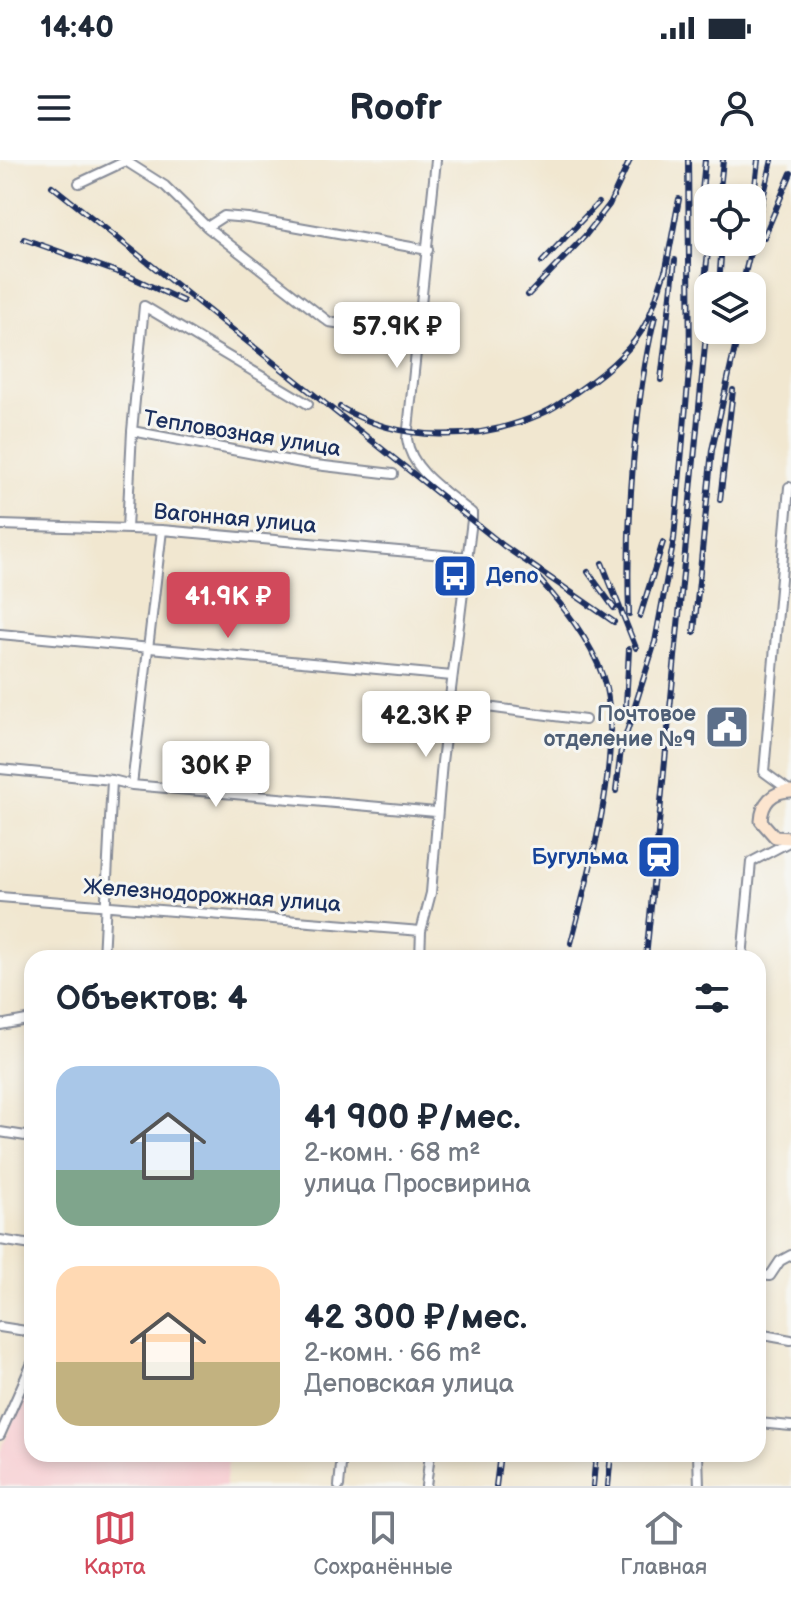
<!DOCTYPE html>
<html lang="ru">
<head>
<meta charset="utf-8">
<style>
  :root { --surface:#fff; --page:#f6f6f7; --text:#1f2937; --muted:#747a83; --line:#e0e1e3; --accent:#d1495b }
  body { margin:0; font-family:"Balsamiq Sans",sans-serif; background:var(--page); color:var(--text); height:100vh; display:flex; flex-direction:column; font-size:30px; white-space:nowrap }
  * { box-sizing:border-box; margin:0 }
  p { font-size:26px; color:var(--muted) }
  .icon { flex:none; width:44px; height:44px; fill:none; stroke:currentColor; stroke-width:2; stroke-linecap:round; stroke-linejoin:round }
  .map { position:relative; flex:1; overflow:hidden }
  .panel { position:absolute; left:24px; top:790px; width:742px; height:512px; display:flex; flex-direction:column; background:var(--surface); border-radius:24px; box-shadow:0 4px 12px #0003 }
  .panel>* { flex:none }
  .fabs { position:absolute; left:694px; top:24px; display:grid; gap:16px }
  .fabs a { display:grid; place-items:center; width:72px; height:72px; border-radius:16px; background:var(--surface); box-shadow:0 4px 12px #0003; font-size:40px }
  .price { position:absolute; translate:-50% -68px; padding:0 18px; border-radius:8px; background:#fff; color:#222; font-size:26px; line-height:52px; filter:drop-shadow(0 2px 4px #0008) }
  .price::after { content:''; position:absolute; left:50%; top:48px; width:24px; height:18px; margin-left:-12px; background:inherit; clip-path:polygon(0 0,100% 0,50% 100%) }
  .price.on { background:var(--accent); color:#fff }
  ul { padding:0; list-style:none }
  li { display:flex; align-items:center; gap:24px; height:200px; padding:0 32px }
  li span { display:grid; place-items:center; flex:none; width:224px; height:160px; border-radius:24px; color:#555 }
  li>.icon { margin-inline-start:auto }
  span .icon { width:96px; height:96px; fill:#fffc; stroke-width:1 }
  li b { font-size:34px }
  h2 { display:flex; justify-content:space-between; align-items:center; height:96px; padding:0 32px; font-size:34px }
  .status { display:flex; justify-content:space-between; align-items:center; height:56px; padding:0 40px; background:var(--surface); direction:ltr }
  .status svg { height:22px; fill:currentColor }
  header { display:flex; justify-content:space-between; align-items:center; height:104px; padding:0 32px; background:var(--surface); font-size:36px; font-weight:700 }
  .tab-bar { display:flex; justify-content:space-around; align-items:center; height:112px; border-top:2px solid var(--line); background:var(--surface); font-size:22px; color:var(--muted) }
  .tab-bar a { display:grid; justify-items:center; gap:4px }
  .tab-bar .on { color:var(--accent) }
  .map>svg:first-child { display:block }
  .built { fill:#f7cfd3 }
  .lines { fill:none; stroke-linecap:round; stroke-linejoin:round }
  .street-casing { stroke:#868b97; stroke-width:12 }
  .secondary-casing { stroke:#868b97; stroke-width:15 }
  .street { stroke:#fff; stroke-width:8 }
  .secondary { stroke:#fce5cf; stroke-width:11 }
  .rail-casing { stroke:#1b2f5e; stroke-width:6 }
  .rail { stroke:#f6f6f2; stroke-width:3; stroke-dasharray:9; stroke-linecap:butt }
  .labels { text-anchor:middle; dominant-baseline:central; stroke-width:6; stroke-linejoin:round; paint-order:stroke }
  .street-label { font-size:22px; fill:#1b2f5e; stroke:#f6f6f2 }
  .transit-label { font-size:22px; font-weight:bold; fill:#164399; stroke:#f6f6f2; text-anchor:start }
  .service-label { font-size:22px; font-weight:bold; fill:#4e5e75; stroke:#f6f6f2; text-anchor:end }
</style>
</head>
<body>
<div class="status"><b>14:40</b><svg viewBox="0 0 49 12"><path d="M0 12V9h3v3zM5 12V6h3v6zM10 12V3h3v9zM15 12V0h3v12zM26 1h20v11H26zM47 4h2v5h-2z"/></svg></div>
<header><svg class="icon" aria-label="menu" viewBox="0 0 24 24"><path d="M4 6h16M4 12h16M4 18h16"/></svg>Roofr<svg class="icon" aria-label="person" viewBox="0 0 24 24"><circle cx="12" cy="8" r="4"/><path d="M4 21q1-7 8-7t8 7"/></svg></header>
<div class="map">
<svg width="791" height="1326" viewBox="0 0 791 1326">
  <rect width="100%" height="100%" fill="#f6f6f2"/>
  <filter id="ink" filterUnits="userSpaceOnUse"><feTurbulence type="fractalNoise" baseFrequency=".0125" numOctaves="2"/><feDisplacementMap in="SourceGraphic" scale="16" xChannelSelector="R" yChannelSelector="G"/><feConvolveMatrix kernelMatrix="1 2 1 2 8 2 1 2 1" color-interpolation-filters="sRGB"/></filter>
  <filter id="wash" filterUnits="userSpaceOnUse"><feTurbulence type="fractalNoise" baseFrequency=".006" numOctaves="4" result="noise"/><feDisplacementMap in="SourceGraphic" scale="32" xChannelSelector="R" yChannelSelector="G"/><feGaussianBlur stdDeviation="1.8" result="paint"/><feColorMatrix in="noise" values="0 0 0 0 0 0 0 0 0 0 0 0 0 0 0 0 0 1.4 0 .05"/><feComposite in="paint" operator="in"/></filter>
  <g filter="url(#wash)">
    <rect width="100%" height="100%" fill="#f1e7d0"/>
    <!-- built -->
    <path class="built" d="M32 1212V1294H229L225 1326H0V1292Z"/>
  </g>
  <g filter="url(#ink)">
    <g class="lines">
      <!-- street casing -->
      <g class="street-casing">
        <path id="street" d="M124 0 165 26 207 67 329 162 417 175
          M79 23 126 1
          M207 67 224 56 248 58 428 90
          M132 271 144 146 308 244
          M789 327 764 612 790 631
          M0 365 162 370 466 397
          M127 369 132 271 307 304 393 314
          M0 474 452 516
          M449 542 585 560
          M0 609 112 620 132 625 436 652
          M132 625 162 370
          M0 737 421 771
          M103 798 112 620
          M420 798 421 771 431 733 442 602 472 360V353C448 333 411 312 407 279L436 0
          M742 798 751 702 791 681
          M0 865 32 859
          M0 972 32 977
          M0 1080 32 1085
          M758 1115 770 1116 780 1101 791 1095
          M0 1167 32 1172
          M758 1174 791 1180
          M758 1263 791 1266
          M0 1275 32 1203
          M698 1294 699 1326
          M339 1326 342 1294
          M426 1326 430 1294"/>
      </g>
      <!-- secondary casing -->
      <g class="secondary-casing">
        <path id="secondary" d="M791 631C772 631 762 643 761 661L775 677 791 678"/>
      </g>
      <!-- street -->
      <use href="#street" class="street"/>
      <!-- secondary -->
      <use href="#secondary" class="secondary"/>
      <!-- rail casing -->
      <g class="rail-casing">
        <path id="rail" d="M52 26 504 386 614 462
          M719 38 723 0
          M753 44 758 0
          M699 64 705 0
          M764 77 791 13
          M24 79 131 117 183 141
          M542 102 598 43
          M665 114 679 39
          M719 126 722 82
          M742 126 772 0
          M528 135 585 76 609 45 630 0
          M701 159 709 82
          M661 220 675 100
          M340 247C400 283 478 282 541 254 556 248 569 237 582 228 607 211 632 190 646 163 655 145 660 124 667 105
          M720 340 733 230
          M602 403 636 488
          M588 412 614 448
          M539 419C566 449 597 489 606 528 622 600 589 712 571 783
          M629 454C626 363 634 244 655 156
          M640 456 663 382
          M694 472 712 290 739 170
          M626 545 629 489
          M621 591 655 482 674 379 690 201 688 0
          M616 631 622 581
          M646 798 708 154
          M496 1326 500 1294
          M593 1326 596 1294
          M608 1326 611 1294"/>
      </g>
      <!-- rail -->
      <use href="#rail" class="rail"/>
    </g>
  </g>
  <!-- icons -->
  <defs>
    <g id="bus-square" transform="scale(2.3)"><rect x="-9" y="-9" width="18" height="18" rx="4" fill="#1a4fb4" stroke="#f6f6f2"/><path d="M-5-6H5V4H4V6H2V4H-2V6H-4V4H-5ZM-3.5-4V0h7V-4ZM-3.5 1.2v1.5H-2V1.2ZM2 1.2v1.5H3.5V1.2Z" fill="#fff"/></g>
    <g id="civic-square" transform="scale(2.3)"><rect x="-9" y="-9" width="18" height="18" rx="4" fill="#5c6f8a" stroke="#f6f6f2"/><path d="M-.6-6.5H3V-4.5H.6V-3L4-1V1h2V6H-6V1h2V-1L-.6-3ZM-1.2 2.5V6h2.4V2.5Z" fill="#fff"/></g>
    <g id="station-square" transform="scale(2.3)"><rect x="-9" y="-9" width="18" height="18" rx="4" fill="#1a4fb4" stroke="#f6f6f2"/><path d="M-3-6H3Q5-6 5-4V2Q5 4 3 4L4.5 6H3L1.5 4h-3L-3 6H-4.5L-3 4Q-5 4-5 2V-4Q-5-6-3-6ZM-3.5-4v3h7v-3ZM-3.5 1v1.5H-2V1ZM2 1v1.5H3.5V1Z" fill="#fff"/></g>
  </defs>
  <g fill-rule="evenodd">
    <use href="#bus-square" x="455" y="416"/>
    <use href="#civic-square" x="727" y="567"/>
    <use href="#station-square" x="659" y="697"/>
  </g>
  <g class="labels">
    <!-- street labels -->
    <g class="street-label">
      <text transform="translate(242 274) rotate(9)">Тепловозная улица</text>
      <text transform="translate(235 359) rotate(5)">Вагонная улица</text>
      <text transform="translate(212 736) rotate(4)">Железнодорожная улица</text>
    </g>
    <!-- transit labels -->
    <g class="transit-label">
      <text x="486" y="416">Депо</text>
      <text x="628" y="697" text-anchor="end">Бугульма</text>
    </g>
    <!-- service labels -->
    <g class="service-label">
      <text x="696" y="554">Почтовое<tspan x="696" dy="25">отделение №9</tspan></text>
    </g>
  </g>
</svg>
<div class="fabs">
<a><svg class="icon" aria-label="locate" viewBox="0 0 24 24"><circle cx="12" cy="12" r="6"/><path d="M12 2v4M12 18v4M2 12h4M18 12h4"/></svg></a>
<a><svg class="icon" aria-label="layers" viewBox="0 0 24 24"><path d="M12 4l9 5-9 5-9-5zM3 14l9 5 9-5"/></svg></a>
</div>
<b class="price" style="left:397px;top:210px">57.9K ₽</b>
<b class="price on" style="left:228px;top:480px">41.9K ₽</b>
<b class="price" style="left:426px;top:599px">42.3K ₽</b>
<b class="price" style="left:216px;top:649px">30K ₽</b>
<section class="panel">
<h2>Объектов: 4<svg class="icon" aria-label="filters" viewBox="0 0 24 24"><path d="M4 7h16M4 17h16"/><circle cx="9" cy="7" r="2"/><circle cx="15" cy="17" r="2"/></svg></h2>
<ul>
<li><span style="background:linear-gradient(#a9c7e8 65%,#7fa58c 0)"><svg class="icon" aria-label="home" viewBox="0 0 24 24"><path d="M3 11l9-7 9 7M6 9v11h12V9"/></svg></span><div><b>41 900 ₽/мес.</b><p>2-комн. · 68 m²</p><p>улица Просвирина</p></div></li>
<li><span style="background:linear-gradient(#ffd9b3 60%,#c2b280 0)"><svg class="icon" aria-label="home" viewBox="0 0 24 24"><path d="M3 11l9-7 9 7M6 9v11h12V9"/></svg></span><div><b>42 300 ₽/мес.</b><p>2-комн. · 66 m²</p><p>Деповская улица</p></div></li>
</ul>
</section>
</div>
<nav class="tab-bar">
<a class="on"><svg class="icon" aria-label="map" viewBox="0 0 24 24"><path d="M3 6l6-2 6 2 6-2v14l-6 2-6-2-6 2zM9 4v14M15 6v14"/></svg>Карта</a>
<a><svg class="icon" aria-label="saved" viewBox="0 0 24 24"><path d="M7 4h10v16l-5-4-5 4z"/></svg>Сохранённые</a>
<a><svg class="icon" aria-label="home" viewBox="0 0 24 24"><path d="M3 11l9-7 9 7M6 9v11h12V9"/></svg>Главная</a>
</nav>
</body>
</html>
